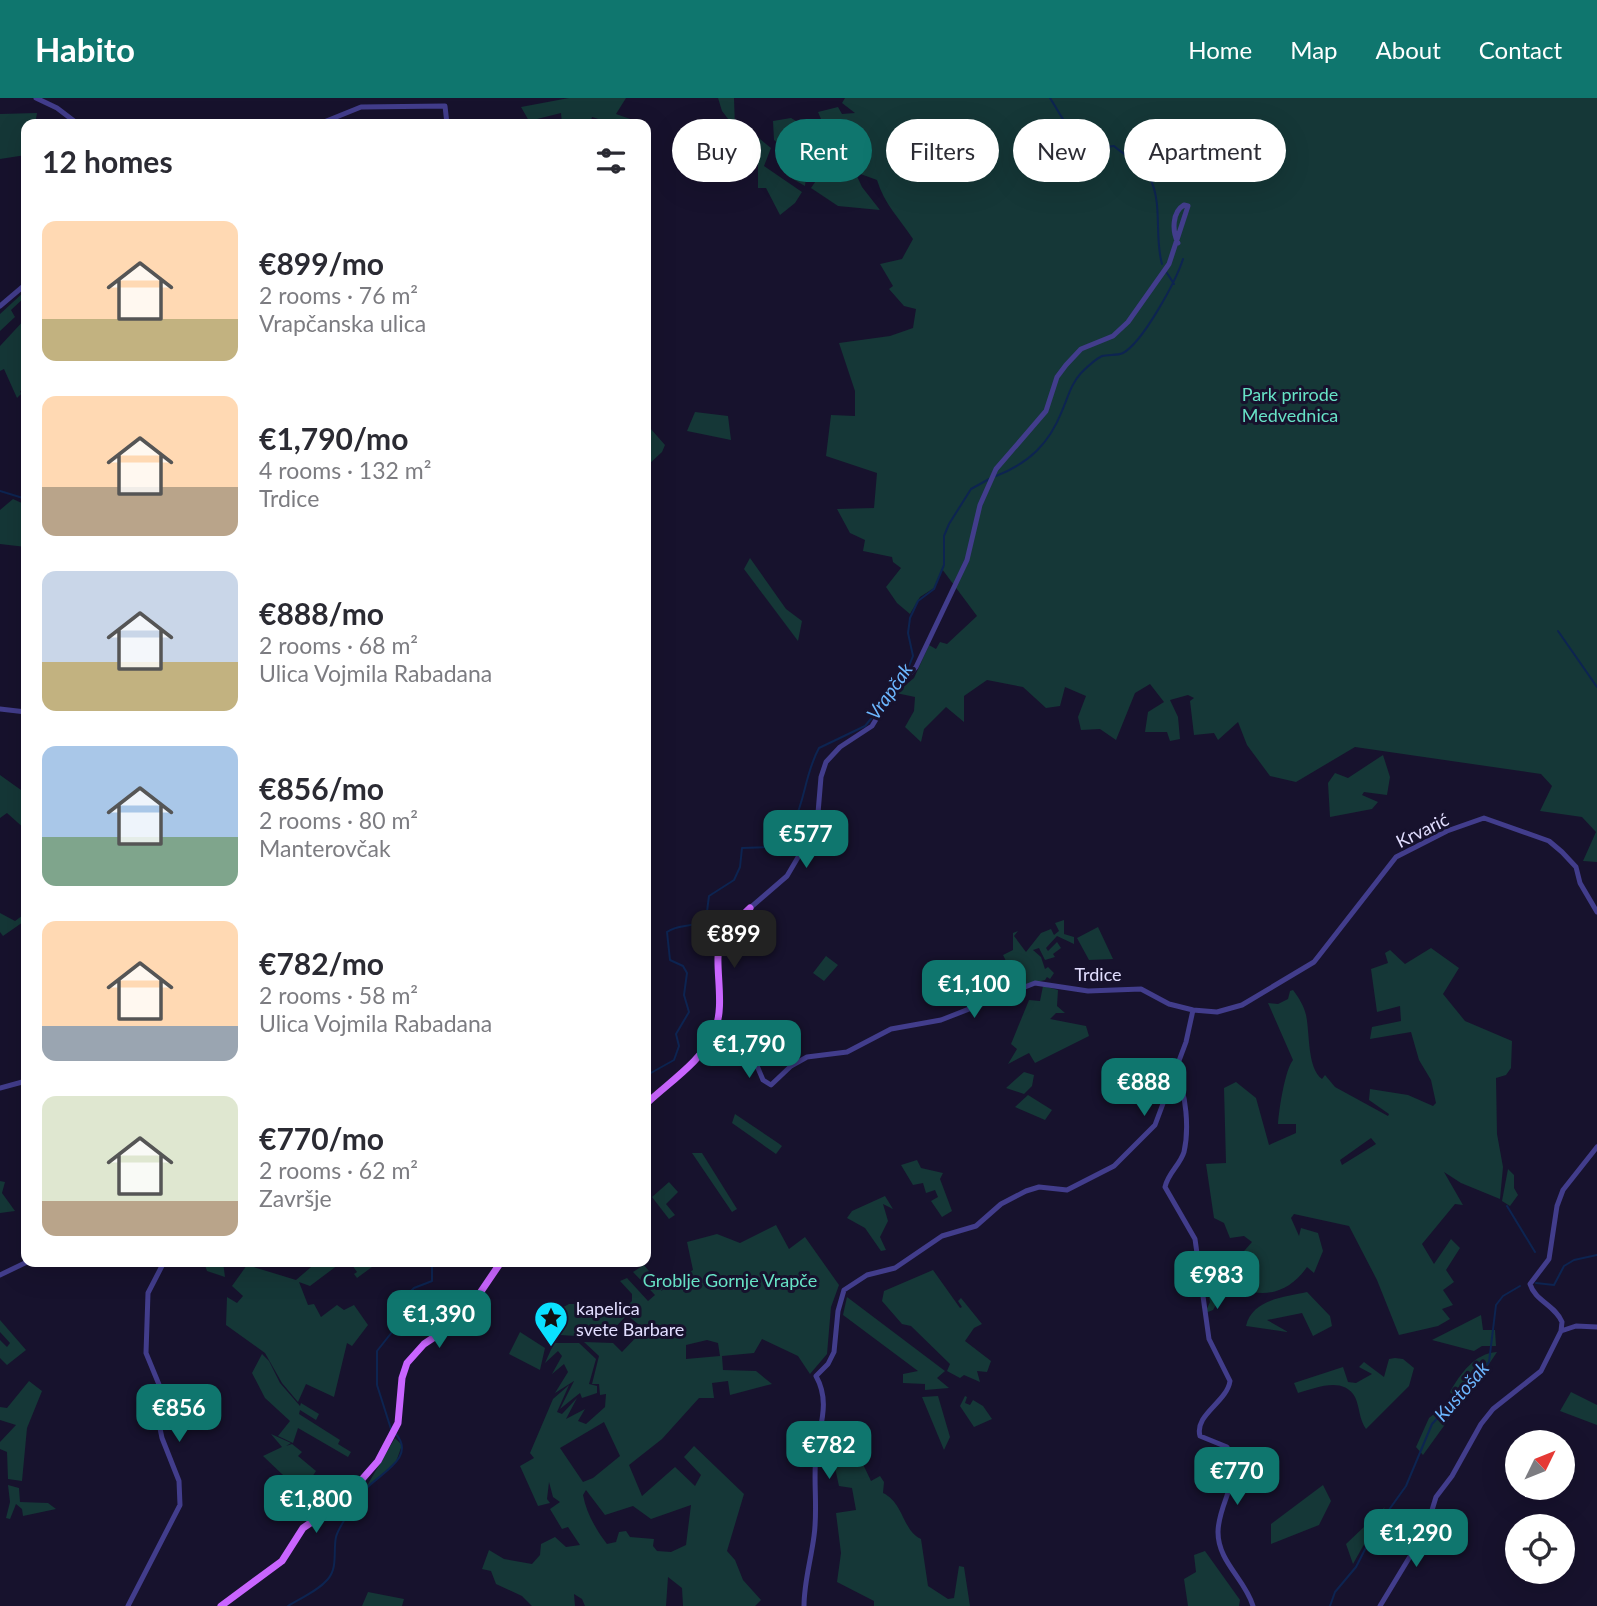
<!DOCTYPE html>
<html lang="en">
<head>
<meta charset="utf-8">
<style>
  :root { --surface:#fff; --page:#f7f7f7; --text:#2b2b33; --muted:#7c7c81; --accent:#0f766e }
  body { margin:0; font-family:Lato,sans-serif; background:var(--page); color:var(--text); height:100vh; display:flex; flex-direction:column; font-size:26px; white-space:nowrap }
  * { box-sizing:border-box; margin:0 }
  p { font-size:23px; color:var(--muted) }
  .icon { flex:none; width:38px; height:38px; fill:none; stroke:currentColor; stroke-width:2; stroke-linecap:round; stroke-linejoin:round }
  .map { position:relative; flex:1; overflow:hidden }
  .side { position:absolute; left:21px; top:21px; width:630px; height:1148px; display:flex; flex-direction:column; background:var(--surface); border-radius:14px; box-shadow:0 7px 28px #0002 }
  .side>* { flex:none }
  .hud { position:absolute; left:672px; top:21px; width:665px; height:63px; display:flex; gap:14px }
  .needle { width:46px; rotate:47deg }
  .tools { position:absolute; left:1505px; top:1332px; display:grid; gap:14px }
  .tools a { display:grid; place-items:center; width:70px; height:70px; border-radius:50%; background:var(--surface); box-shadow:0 7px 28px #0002; font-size:35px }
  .price { position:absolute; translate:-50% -60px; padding:0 16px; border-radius:14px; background:var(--accent); color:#fff; font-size:23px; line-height:46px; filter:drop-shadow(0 2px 4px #0008) }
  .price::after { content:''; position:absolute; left:50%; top:42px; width:21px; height:16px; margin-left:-10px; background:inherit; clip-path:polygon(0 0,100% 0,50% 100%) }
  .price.selected { background:#222; color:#fff }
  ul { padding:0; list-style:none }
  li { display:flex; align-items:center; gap:21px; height:175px; padding:0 21px }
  li span { display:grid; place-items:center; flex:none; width:196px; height:140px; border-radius:14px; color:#555 }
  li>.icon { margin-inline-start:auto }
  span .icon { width:84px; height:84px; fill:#fffc; stroke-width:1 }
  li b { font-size:30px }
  h2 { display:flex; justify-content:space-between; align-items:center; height:84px; padding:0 21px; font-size:30px }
  .chip { padding:0 24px; border-radius:32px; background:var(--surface); box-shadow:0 7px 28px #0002; font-size:24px; line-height:63px }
  .chip.selected { background:var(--accent); color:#fff }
  header { display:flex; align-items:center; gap:42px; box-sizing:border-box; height:98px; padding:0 35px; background:var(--accent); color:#fff }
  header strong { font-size:33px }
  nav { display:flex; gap:38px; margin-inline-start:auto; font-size:24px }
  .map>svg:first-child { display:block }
  .green { fill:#153737; fill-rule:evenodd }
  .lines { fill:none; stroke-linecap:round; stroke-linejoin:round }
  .stream { stroke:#0d2451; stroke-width:2 }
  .minor { stroke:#423d8c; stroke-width:5 }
  .major { stroke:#c965ff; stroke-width:7 }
  .labels { text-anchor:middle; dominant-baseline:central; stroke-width:6; stroke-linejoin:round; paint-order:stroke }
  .park-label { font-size:18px; fill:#67e2c6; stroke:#17122d }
  .street-label { font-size:18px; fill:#e2deff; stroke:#17122d }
  .poi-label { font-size:18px; fill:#e2deff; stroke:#17122d; text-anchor:start }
  .water-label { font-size:19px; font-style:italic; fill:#6cb7ff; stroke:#17122d }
</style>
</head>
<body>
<header>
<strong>Habito</strong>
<nav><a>Home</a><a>Map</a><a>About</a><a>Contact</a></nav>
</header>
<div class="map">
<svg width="1597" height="1508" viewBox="0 0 1597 1508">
  <rect width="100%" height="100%" fill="#17122d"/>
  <!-- green -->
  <path class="green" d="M569 0H626L616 16 633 22 635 26H614L592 19 590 26H562L561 15 529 23 521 9Z
    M718 0H734L735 30 722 13Z
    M845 0H1597V764L1583 763 1596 734 1582 719 1540 713 1552 688 1541 676 1355 649 1296 684 1270 678 1247 647 1238 624 1218 642 1214 635 1194 637 1190 603 1194 600 1188 597 1170 602 1178 619 1180 641 1170 643 1167 634H1145L1148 614 1164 604 1150 586 1135 595 1116 642 1100 631 1081 632 1078 619 1086 598 1065 589 1060 608 1046 610 1023 589 987 582 964 598V624L946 609 924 631 921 644 905 629 914 613 915 599 896 595 914 580 929 547 936 551 940 544 947 546 977 518 942 471 934 490 920 499 910 516 897 505 886 489 901 470 893 464 892 459 863 453 865 442 850 435 837 411 874 410 877 375 826 358 831 317 855 318V293L839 245 890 238 913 230 916 211 904 208 889 191 893 188 880 166 902 161 913 141C900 121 884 106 877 82L855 74 862 89 880 112 838 108 811 90 828 65 848 53 840 44C823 50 807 69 805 88L786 77 793 68 785 63 790 54 774 42 773 23 791 20 818 36 824 28 818 14 838 9 842 16 855 15 842 5Z
    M37 15 35 26H26V57L0 61V16Z
    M755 37 771 50 764 68 802 94 795 105 780 117 766 90H758V58L745 46Z
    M26 192V198L11 212 15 219 0 233V216Z
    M26 220V290L20 293 21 296 17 300 4 271 0 273V248Z
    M695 314 728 318 731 342 687 333Z
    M650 330 665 347 662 354 648 367 646 334Z
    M13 401 26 407V449L0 446V412Z
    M750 460 786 511 802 523 798 543 744 471Z
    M1383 657 1390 679 1387 697 1364 694 1362 697 1378 704 1372 711 1330 719 1328 685 1335 675 1348 680Z
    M26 671V732L7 715 0 720V677L21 692Z
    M0 815 15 823 26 815V822L3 838 0 834Z
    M1064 822V836L1074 839V846L1057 838 1046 850 1048 853 1057 844 1061 850 1053 856 1055 859 1045 862 1039 850 1033 852 1041 859 1045 871 1048 869 1054 875 1050 881 1047 879 1045 882 1013 890 1009 883 1015 881 1003 857 1013 852V835L1018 833 1014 838 1026 854 1041 835 1051 831 1054 837 1059 833 1055 825Z
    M1098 829 1113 861 1089 862 1077 840Z
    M1431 850 1459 870 1443 896 1465 923 1512 943 1511 970 1506 977 1496 980 1497 1036 1503 1069 1500 1101 1461 1085 1444 1074 1463 1107 1455 1106 1422 1146 1434 1166 1451 1141 1460 1150 1446 1172 1454 1184 1443 1192 1453 1207 1442 1211 1450 1221 1438 1228 1399 1237 1377 1182 1349 1128 1294 1116 1291 1120 1299 1138 1301 1130 1318 1135 1323 1153 1314 1175 1307 1169C1291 1192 1268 1201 1242 1191L1218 1203 1213 1212 1205 1215 1210 1204 1206 1186 1207 1175 1225 1164 1230 1169 1252 1144 1244 1138 1230 1140 1224 1125 1214 1120 1206 1066 1226 1065 1224 990 1236 984 1256 1000 1269 1047 1296 1035V1026H1278C1279 1011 1285 972 1293 962L1268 905 1278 906 1288 901 1290 893 1293 892C1299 900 1304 908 1306 917 1310 935 1307 970 1322 981L1325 977 1335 989 1388 1018 1389 1016 1369 1002 1370 991 1408 997 1433 1008 1436 1005 1431 982 1419 962 1411 934 1370 941 1372 929 1401 923 1400 908 1377 914 1371 871 1388 865 1385 855 1390 852 1405 866ZM1371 1040 1376 1046 1342 1067 1340 1062Z
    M826 858 838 867 824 883 813 875Z
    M1043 888 1058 892 1057 908 1065 915H1056L1050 921 1086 928 1089 938 1035 965 1029 955 1008 966 1017 951 1011 946 1029 902 1040 903Z
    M1024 974 1034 977 1032 988 1024 996 1006 990Z
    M1028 997 1052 1012 1045 1022 1015 1009Z
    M735 1016 778 1045 782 1048 776 1056 732 1025Z
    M692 1055H702L737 1111 732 1114Z
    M917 1062 921 1070 943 1075 940 1081 952 1113 942 1119 931 1103 938 1099 935 1092 926 1095 923 1085 913 1087 901 1067Z
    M1508 1071 1514 1077V1090L1518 1097 1510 1108 1502 1103Z
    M0 1083 5 1084 2 1095 15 1113 0 1115Z
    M669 1084 678 1094 666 1106 675 1117 669 1121 652 1099Z
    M885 1098 893 1111 883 1106 888 1123 880 1139 886 1152 881 1153 865 1130 847 1120 852 1113Z
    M776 1127 789 1151 805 1139 839 1187 831 1209 827 1256 810 1276 798 1258 762 1241 754 1255 722 1258 723 1272 756 1273 772 1286 730 1297 728 1283 712 1285 714 1300H699L662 1341 629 1367 642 1398 675 1369 695 1388 701 1377 684 1359 694 1348 744 1396 727 1453 735 1462 743 1482 761 1502 755 1508H683L682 1490 668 1479 666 1508H585L582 1501 574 1496 575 1508H532L522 1498 496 1486 491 1473 482 1471 489 1452 504 1461 532 1466 540 1457 541 1446 555 1439 566 1449 580 1447 568 1429 562 1431 550 1411 560 1404 553 1399 549 1384 547 1401 550 1405 538 1408 520 1368 534 1360 530 1355 553 1301 569 1287 557 1314 562 1316 577 1300 566 1321 585 1311 578 1323 586 1326 605 1309 606 1296 600 1297 599 1286H592L599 1258 584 1244 613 1245 622 1254 644 1231 627 1217 605 1240 546 1236 550 1222 556 1230 561 1222 558 1212 569 1206H598L602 1217 608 1209 624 1211 632 1203V1196L620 1183 627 1180 648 1203 655 1197 633 1174 644 1167 663 1190 661 1193 693 1172 687 1144 717 1136 740 1145ZM707 1242 718 1245 720 1258 686 1261V1247ZM604 1324 620 1358 593 1380 583 1384 560 1350ZM586 1392 605 1417 633 1408 651 1421 691 1407 686 1447 671 1454 657 1453 653 1448 654 1441 630 1439 626 1433 619 1434 616 1444 607 1446C596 1432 586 1414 583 1397Z
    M204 1164H223L225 1179 207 1173Z
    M317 1164H342L310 1188 299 1184 308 1207 314 1206 321 1219 337 1207 344 1212 354 1207 368 1227 352 1248 347 1245 334 1299 306 1286 298 1304 282 1285 265 1255 226 1227 227 1199 237 1205 243 1198 232 1188 247 1167 296 1182Z
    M350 1164H367L372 1169 357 1180 354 1176 357 1174Z
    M933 1172 960 1210 962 1209 958 1203 961 1200 982 1226 974 1230 965 1243 991 1263 987 1274 977 1273 980 1284 964 1277 960 1280 947 1273 950 1266 911 1228 902 1226 882 1203 884 1193Z
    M1307 1194 1330 1218 1332 1228 1313 1238 1302 1215 1267 1222 1288 1234 1246 1228C1252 1201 1285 1199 1307 1194Z
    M847 1199 945 1273 937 1280 949 1290 925 1292V1286L903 1285V1276L918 1273 843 1217Z
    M1481 1217 1483 1232H1495L1496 1248H1482L1474 1253 1432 1242Z
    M0 1222 26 1252 7 1267 0 1260V1242L7 1249 10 1245 0 1234Z
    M520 1234 545 1250 540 1272 509 1256Z
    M554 1245H579L596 1261 589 1286 597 1288V1295L582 1300 580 1295 560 1311 574 1283 555 1295 568 1274 564 1266 552 1276 562 1258 558 1253 545 1265Z
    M1497 1254 1463 1305 1450 1294C1460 1276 1475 1255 1497 1254Z
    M262 1256 269 1263 280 1285 300 1308 301 1305 319 1316 316 1322 300 1312 299 1316 340 1342 338 1346 351 1354 348 1359 298 1330 293 1345 278 1338 290 1323 265 1300 252 1275Z
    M1395 1260 1403 1261 1414 1270 1409 1288 1366 1331C1359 1321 1360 1310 1355 1299 1343 1278 1316 1290 1298 1295L1294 1285 1343 1269 1348 1284 1356 1285 1372 1276 1359 1269 1364 1264 1384 1279 1389 1261Z
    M29 1283 42 1293 27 1330 22 1383 8 1381 7 1354 0 1351V1344L16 1327 0 1322V1309L7 1310Z
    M1571 1294 1597 1307V1327L1560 1313Z
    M938 1298 950 1339 944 1352 922 1299Z
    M965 1298 967 1299 965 1305 970 1307 973 1302 983 1308 992 1321 974 1329 960 1308Z
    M1453 1301 1459 1307 1423 1357 1416 1349 1429 1320Z
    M839 1333 850 1336 861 1347 860 1360 871 1383 880 1378 884 1384 883 1395C904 1405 902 1432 921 1441L928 1488 948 1501 954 1500 959 1468 964 1469 970 1508H874V1503L837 1484 841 1455 836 1415 856 1412 852 1390 839 1388 832 1356 825 1353 828 1337Z
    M271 1336 291 1345 286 1348 292 1346 302 1354 298 1358 316 1373 308 1385 311 1389 304 1397 263 1358 282 1349Z
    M395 1340 402 1347 396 1364 365 1391Z
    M8 1387 19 1390 20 1404 48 1405 56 1411 23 1418 22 1411 16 1406 10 1421 6 1420 10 1404Z
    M1323 1387 1331 1403 1319 1427 1271 1446V1426Z
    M1385 1409 1353 1466 1346 1446Z
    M1205 1453 1240 1502 1239 1508H1188L1184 1481 1196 1474 1194 1457Z
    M368 1494 404 1501 402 1508H362Z"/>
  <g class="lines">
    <!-- stream -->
    <path class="stream" d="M1050 0C1068 28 1076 53 1114 48 1124 57 1144 68 1150 80 1163 107 1154 138 1162 166
      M1167 175 1174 186
      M996 378C1029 365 1049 346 1062 313 1068 299 1071 286 1081 275 1086 270 1096 261 1102 258 1108 256 1117 258 1123 255 1143 244 1176 183 1183 161
      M0 393 26 401
      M1558 533 1597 589
      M646 998 649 976 674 962 679 948 676 936 689 914 684 897 687 875 683 868 670 862 667 834C679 825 691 831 706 821L709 798 734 782 740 769 742 750 772 749C807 725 800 684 819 650L865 628 875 616 889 588 909 568 913 558 908 535 910 520 918 503 934 491 944 467V438L949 426 971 391 991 380
      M1507 1108 1535 1154
      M1536 1185 1554 1187 1564 1168 1574 1162 1597 1157
      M391 1331 377 1287V1253L396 1229 407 1197 414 1190 432 1183V1164
      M288 1508C301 1500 318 1493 328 1481 338 1469 333 1453 336 1439 338 1430 355 1405 361 1396 375 1377 419 1361 395 1335
      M1330 1508 1335 1494 1356 1469 1376 1430 1406 1388 1432 1326 1489 1264 1496 1207 1503 1198 1520 1188"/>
    <!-- minor -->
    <path class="minor" d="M36 0 57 10 78 26
      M319 26 361 9 445 8 447 26
      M0 208 26 186
      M0 611 26 614
      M750 810 787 778 817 727 821 679 826 664 840 649 872 628 892 595 916 569 967 462 980 407 996 371 1046 313 1057 279 1066 267 1081 251 1113 238 1128 224 1169 166 1188 108 1184 107C1172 114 1172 133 1178 145
      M716 931 750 951 763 982 771 987 791 968 807 959 847 954 891 931 941 922 1035 885 1088 893 1141 891 1169 906 1193 912 1217 914 1242 907 1314 864 1396 759 1447 733 1484 720 1549 743 1562 754 1576 769 1580 785 1597 814
      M1175 975C1187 994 1189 1032 1184 1054 1180 1067 1168 1075 1165 1089L1195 1141 1209 1241 1230 1283C1227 1304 1194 1317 1200 1338L1227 1349C1245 1378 1218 1404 1218 1434 1218 1464 1245 1481 1253 1508
      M0 990 26 983
      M0 1177 27 1164
      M1561 1233 1576 1228 1597 1229
      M128 1508 180 1407 179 1383 162 1340 157 1316 160 1289 146 1255 148 1195 164 1164
      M804 1508C804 1484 811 1462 814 1438 818 1411 813 1383 816 1357 819 1328 831 1305 816 1278L828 1266 834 1254 838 1213 844 1192 867 1177 895 1170 942 1138 976 1128 1001 1106 1026 1093 1039 1089 1067 1092 1114 1068 1155 1027 1186 944 1193 912
      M1380 1508 1426 1432 1436 1399 1452 1378 1481 1326 1493 1311 1541 1273 1561 1233 1562 1224C1555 1207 1535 1203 1530 1186L1549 1161 1557 1108 1563 1092 1597 1049"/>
    <!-- major -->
    <path class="major" d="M646 1006C668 985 702 963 714 935 727 905 712 864 721 843 727 830 740 820 750 810
      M221 1508 282 1463 303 1430 343 1403 378 1363 398 1325 402 1280 407 1265 424 1246 463 1220 501 1164"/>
  </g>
  <!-- icons -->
  <defs>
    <g id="sight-pin" transform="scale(1.75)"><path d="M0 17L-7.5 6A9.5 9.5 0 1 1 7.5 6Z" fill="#0ae1ff" stroke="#17122d"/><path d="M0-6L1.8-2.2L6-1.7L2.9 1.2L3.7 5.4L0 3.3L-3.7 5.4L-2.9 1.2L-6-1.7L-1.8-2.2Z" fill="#111"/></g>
  </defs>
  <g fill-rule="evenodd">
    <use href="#sight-pin" x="551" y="1220"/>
  </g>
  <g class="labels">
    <!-- park labels -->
    <g class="park-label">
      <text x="1290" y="296">Park prirode<tspan x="1290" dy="21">Medvednica</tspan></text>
      <text x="730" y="1182">Groblje Gornje Vrapče</text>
    </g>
    <!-- street labels -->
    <g class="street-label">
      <text transform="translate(1422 732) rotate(-26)">Krvarić</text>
      <text x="1098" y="876">Trdice</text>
    </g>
    <!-- poi labels -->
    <g class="poi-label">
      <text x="576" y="1210">kapelica<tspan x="576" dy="21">svete Barbare</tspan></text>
    </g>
    <!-- water labels -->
    <g class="water-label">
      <text transform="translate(889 593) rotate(-55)">Vrapčak</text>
      <text transform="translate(1461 1293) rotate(-49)">Kustošak</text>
    </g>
  </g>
</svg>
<div class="tools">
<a><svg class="needle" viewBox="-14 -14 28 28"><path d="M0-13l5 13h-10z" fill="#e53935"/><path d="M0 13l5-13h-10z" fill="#7c7c81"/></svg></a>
<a><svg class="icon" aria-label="locate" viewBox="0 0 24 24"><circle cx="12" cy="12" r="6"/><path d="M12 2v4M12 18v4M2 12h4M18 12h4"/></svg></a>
</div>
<b class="price" style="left:806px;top:772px">€577</b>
<b class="price selected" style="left:734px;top:872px">€899</b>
<b class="price" style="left:974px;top:922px">€1,100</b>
<b class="price" style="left:749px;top:982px">€1,790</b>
<b class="price" style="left:1144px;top:1020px">€888</b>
<b class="price" style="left:1217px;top:1213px">€983</b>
<b class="price" style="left:439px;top:1252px">€1,390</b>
<b class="price" style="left:179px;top:1346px">€856</b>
<b class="price" style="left:829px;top:1383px">€782</b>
<b class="price" style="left:1237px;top:1409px">€770</b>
<b class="price" style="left:316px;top:1437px">€1,800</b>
<b class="price" style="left:1416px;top:1471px">€1,290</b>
<div class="hud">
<a class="chip">Buy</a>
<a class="chip selected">Rent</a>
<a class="chip">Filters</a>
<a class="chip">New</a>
<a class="chip">Apartment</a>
</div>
<section class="side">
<h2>12 homes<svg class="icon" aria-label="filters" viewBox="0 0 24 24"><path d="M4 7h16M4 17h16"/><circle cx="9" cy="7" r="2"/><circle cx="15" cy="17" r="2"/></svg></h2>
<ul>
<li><span style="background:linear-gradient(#ffd9b3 70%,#c2b280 0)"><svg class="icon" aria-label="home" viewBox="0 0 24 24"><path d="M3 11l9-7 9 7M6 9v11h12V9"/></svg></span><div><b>€899/mo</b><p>2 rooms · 76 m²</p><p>Vrapčanska ulica</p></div></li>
<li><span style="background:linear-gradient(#ffd9b3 65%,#b9a48a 0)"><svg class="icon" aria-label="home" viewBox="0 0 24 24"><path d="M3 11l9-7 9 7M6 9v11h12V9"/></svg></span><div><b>€1,790/mo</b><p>4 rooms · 132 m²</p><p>Trdice</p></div></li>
<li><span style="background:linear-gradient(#c9d6e8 65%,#c2b280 0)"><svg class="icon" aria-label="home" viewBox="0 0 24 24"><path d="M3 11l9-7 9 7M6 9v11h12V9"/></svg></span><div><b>€888/mo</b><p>2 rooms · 68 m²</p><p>Ulica Vojmila Rabadana</p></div></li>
<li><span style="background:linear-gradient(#a9c7e8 65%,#7fa58c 0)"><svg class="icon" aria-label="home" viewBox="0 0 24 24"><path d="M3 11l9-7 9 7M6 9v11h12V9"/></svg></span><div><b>€856/mo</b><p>2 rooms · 80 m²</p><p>Manterovčak</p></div></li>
<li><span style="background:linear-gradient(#ffd9b3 75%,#9aa5b1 0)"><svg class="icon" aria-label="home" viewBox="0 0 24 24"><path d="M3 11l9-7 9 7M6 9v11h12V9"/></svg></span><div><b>€782/mo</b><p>2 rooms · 58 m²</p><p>Ulica Vojmila Rabadana</p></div></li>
<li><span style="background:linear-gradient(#dfe7d0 75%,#b9a48a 0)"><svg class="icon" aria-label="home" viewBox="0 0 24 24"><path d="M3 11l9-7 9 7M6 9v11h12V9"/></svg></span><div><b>€770/mo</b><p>2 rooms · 62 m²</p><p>Završje</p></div></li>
</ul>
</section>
</div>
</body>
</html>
